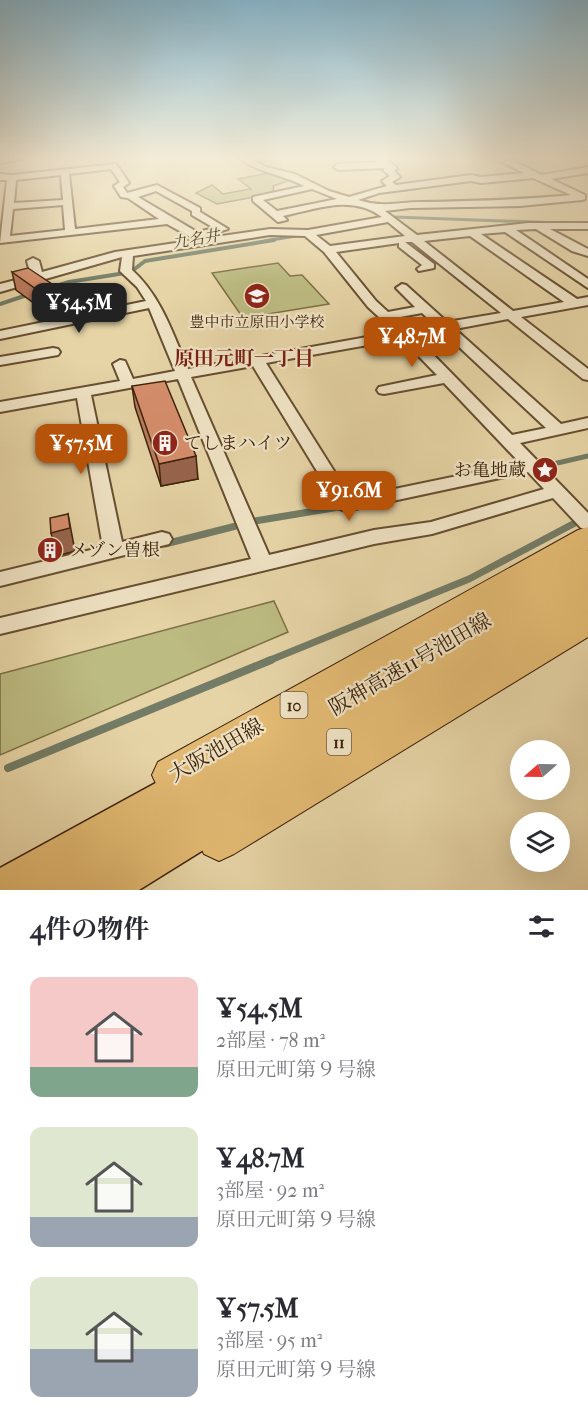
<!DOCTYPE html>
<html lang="ja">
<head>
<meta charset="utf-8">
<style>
  :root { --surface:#fff; --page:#f2f2f3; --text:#2b2b33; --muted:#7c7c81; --accent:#b45309 }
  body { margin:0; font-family:"IM FELL French Canon","Noto Serif JP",serif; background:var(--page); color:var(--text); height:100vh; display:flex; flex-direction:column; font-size:22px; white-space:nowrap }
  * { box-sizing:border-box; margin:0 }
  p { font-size:20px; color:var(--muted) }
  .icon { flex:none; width:33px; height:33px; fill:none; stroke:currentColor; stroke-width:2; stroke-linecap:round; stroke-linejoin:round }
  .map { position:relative; height:890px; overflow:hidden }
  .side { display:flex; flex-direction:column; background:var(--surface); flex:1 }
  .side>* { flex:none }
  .needle { width:39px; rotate:250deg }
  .buttons { position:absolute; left:510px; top:740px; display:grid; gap:12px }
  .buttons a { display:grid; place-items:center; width:60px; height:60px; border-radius:50%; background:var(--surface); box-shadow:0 6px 24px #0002; font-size:30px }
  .price { position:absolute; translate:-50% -51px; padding:0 14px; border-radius:12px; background:var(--accent); color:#fff; font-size:20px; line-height:39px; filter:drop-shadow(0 2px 3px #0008) }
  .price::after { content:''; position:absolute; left:50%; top:36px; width:18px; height:14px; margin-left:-9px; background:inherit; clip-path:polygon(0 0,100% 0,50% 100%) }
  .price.on { background:#222; color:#fff }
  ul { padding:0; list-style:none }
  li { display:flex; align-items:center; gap:18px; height:150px; padding:0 30px }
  li span { display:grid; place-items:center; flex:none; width:168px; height:120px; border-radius:12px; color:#555 }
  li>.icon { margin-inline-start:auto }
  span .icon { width:72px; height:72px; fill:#fffc; stroke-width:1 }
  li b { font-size:26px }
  h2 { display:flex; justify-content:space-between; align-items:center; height:72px; padding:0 30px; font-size:26px }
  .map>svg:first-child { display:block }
  .green { fill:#bcbb82; stroke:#7c6e46; stroke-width:1.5 }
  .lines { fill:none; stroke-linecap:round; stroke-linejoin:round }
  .stream-far4 { stroke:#737c66; stroke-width:3 }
  .stream-far3 { stroke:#737c66; stroke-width:4 }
  .stream-far2 { stroke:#737c66; stroke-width:5 }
  .stream-far1 { stroke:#737c66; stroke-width:7 }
  .stream { stroke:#737c66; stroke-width:8 }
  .street-casing { stroke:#664e30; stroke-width:4 }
  .primary-casing { stroke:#3c2109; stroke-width:2 }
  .highway-casing { stroke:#3c2109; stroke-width:3 }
  .street { fill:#efe3c5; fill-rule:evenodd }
  .primary { fill:#e3ba73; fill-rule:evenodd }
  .highway { fill:#e3ba73; fill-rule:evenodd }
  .wall { fill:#ba7b5e; stroke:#3c2109; stroke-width:1.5 }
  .shaded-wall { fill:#97644c; stroke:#3c2109; stroke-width:1.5 }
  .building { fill:#d88f6d; stroke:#3c2109; stroke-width:1.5 }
  .labels { text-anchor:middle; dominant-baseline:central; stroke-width:4.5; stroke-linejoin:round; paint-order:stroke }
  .far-poi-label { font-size:15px; fill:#3c2109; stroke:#efe3c5 }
  .far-water-label { font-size:16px; font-style:italic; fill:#534730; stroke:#efe3c5 }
  .shield { fill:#efe3c5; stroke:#725b41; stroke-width:1.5 }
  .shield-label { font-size:16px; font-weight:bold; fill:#3c2109 }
  .poi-label { font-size:18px; fill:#3c2109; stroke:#efe3c5; text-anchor:start }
  .neighbourhood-label { font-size:20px; font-weight:bold; fill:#7a1f14; stroke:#efe3c5 }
  .near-street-label { font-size:21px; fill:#3c2109; stroke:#efe3c5 }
</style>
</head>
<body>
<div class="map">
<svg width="588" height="890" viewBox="0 0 588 890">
  <rect width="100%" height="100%" fill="#e6d4a6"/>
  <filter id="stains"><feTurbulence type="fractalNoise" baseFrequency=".00333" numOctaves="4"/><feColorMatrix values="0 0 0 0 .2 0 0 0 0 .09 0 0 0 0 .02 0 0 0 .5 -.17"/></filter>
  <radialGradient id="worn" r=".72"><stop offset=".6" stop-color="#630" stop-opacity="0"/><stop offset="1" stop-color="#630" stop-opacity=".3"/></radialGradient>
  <!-- green -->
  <path class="green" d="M270 173 293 179 273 186 274 191 254 197 217 204 196 193 212 185 223 194 251 189 238 179Z
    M278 263 290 276 302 275 329 304 243 318 212 273Z
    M274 601 288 632 0 755V674Z"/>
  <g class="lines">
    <!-- stream-far4 -->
    <path class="stream-far4" d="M394 217 560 223
      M265 241 302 235"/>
    <!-- stream-far3 -->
    <path class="stream-far3" d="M132 271 145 261 274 240
      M50 288 69 282 125 273
      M0 304 30 294"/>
    <!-- stream-far2 -->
    <path class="stream-far2" d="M540 467 588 456"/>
    <!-- stream-far1 -->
    <path class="stream-far1" d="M255 521 345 506
      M165 544 240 525
      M268 661 469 579 588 516"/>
    <!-- stream -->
    <path class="stream" d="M8 768 271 660"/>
    <!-- street casing -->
    <g class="street-casing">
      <path id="street" d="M26 158 0 163V159Z
        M239 158H250L266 167 295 174 329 191 349 197 387 186 382 181 390 176 383 170 386 168 338 170 334 167 338 164 378 162 374 158H384L396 167 397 169 394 171 400 177 392 182 396 185 471 175 481 177 524 173 494 158H506L542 175 588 167V173L551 179 585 195V199L582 200 520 206 410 208 385 211 417 235 528 223H588V229H550L588 249V256L572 251 536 229 516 230 588 279V288L505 232 481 234 577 299 588 297V305L521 317 588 369V380L583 379 508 319 455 329 561 424 588 418V428L520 443 588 513V530L581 528 553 498 432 534 374 544 0 634V618L251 559 178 379 91 395 122 542 162 532 169 534 172 539 169 544 0 586V572L103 547 77 398 0 412V402L120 381 113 364 120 360 125 361 133 379 175 371 149 308 0 339V331L146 301 137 287 120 271 122 257 0 292V284L31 276 27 261 33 258 39 261 42 272 115 252 196 240 167 224 0 243 7 180H0V174L12 175 116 164 129 183 123 187 127 193 157 185 200 208V212L228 229 204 236 208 238 270 229 308 230 382 217C352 194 316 209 283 216L287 220 278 222 253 201V197L304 186C283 175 259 173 239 158ZM111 169 120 182 114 186 121 197 128 198 159 219 75 229 69 174ZM61 175 63 200 14 203 16 180ZM533 178 571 195C521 200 472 201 422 202 396 202 384 208 358 200L379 193 471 181 481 183ZM312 189 337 199 277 211 263 200ZM156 191 192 211V215L214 228 202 231V235L138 197ZM63 205 65 230 10 236 13 209ZM388 222 405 236 330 246 316 235ZM270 235 305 236 324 252 368 307 395 332 188 369C173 334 161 296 132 270L133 256ZM470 236 564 302 513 311 424 241ZM405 242H412L501 313 447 322 406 285 402 284 396 288 415 307 388 312 376 301 336 252 399 243V247L422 265 417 269 419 271 434 268V264ZM422 313 435 325 408 330 395 318ZM442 331 546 428 512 435 415 336ZM402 339 437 375 379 387 377 390 379 393 384 394 444 383 520 463 351 498 266 363ZM253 366 340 509 346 511 528 472 544 489 431 522 374 530 269 555 191 377Z
        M53 348 58 349 60 352 58 355 0 365V357Z"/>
    </g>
    <!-- primary casing -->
    <g class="primary-casing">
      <path id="primary" d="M588 527V550L186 788 172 794 158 788 152 775 158 762 578 530Z
        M588 608V637L234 854 219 861 204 854 197 839 204 824 576 612Z"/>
    </g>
    <!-- highway casing -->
    <g class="highway-casing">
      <path id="highway" d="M588 550V611L139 890H0V868L575 554Z"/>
    </g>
    <!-- street -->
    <use href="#street" class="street"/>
    <!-- primary -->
    <use href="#primary" class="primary"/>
    <!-- highway -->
    <use href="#highway" class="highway"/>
  </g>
  <!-- wall -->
  <path class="wall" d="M12 272 62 297 66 315 54 318 16 290Z
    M132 386 198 479 161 486 135 407Z"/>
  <!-- shaded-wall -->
  <path class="shaded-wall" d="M62 297 66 315 54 318 50 299Z
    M196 456 198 479 161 486 159 464Z
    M68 514 75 551 57 556 51 533Z"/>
  <!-- building -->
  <path class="building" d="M28 268 58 288 62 297 50 299 12 272Z
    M165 381 196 456 159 464 132 386Z
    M68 514 70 528 51 533 50 518Z"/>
  <!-- sky -->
  <linearGradient id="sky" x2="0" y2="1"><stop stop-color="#87b6cd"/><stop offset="0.56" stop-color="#f4ecd7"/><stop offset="1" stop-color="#f4ecd7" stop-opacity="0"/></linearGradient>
  <rect width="588" height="283" fill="url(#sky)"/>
  <!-- icons -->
  <defs>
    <g id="school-disc" transform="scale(1.35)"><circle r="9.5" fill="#8f2418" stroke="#efe3c5"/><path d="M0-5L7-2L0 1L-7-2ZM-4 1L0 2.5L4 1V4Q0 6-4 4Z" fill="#fff"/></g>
    <g id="building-disc" transform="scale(1.35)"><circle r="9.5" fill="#8f2418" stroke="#efe3c5"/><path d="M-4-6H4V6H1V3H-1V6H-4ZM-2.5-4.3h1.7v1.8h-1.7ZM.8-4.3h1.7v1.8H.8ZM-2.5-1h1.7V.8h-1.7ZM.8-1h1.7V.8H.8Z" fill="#fff"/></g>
    <g id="sight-disc" transform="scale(1.35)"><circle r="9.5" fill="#8f2418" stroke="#efe3c5"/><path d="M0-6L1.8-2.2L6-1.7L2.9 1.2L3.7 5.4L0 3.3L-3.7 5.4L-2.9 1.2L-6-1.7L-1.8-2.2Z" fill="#fff"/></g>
  </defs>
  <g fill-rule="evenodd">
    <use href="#school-disc" x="257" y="296"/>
    <use href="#building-disc" x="165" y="443"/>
    <use href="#sight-disc" x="545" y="470"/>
    <use href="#building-disc" x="50" y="550"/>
  </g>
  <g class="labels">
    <!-- far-poi labels -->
    <g class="far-poi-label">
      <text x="257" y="322">豊中市立原田小学校</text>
    </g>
    <!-- far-water labels -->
    <g class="far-water-label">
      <text transform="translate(196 239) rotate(-10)">九名井</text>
    </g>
    <!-- shield labels -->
    <g class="shield">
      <rect x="280.5" y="692" width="27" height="26" rx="4.5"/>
      <rect x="327" y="729" width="24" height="26" rx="4.5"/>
    </g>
    <g class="shield-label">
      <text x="294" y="705">10</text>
      <text x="339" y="742">11</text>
    </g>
    <!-- poi labels -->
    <g class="poi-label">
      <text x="184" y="443">てしまハイツ</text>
      <text x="526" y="470" text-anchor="end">お亀地蔵</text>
      <text x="70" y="550">メゾン曽根</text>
    </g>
    <!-- neighbourhood labels -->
    <g class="neighbourhood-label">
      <text x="244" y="358">原田元町一丁目</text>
    </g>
    <!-- near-street labels -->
    <g class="near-street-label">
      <text transform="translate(410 664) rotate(-30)">阪神高速11号池田線</text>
      <text transform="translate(216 750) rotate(-30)">大阪池田線</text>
    </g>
  </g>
  <rect width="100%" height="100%" filter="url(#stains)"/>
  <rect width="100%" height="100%" fill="url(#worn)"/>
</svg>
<div class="buttons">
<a><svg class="needle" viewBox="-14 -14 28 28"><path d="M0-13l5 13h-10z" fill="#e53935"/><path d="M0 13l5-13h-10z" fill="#7c7c81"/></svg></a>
<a><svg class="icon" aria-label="layers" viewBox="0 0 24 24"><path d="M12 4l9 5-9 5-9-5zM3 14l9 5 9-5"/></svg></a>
</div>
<b class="price on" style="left:79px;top:334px">¥54.5M</b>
<b class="price" style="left:412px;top:368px">¥48.7M</b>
<b class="price" style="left:81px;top:475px">¥57.5M</b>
<b class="price" style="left:349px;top:522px">¥91.6M</b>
</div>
<section class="side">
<h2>4件の物件<svg class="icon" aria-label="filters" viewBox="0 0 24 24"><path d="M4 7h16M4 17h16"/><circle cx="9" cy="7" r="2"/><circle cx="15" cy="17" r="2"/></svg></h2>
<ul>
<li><span style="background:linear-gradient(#f6c9c9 75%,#7fa58c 0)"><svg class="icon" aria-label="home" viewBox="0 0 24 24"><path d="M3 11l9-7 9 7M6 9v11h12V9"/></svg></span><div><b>¥54.5M</b><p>2部屋 · 78 m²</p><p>原田元町第９号線</p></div></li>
<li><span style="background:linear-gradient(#dfe7d0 75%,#9aa5b1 0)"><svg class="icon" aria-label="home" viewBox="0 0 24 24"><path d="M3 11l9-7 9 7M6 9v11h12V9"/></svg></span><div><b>¥48.7M</b><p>3部屋 · 92 m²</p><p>原田元町第９号線</p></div></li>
<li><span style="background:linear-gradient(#dfe7d0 60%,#9aa5b1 0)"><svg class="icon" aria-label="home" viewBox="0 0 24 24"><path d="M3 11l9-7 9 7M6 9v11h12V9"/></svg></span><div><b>¥57.5M</b><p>3部屋 · 95 m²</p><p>原田元町第９号線</p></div></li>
</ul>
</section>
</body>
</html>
